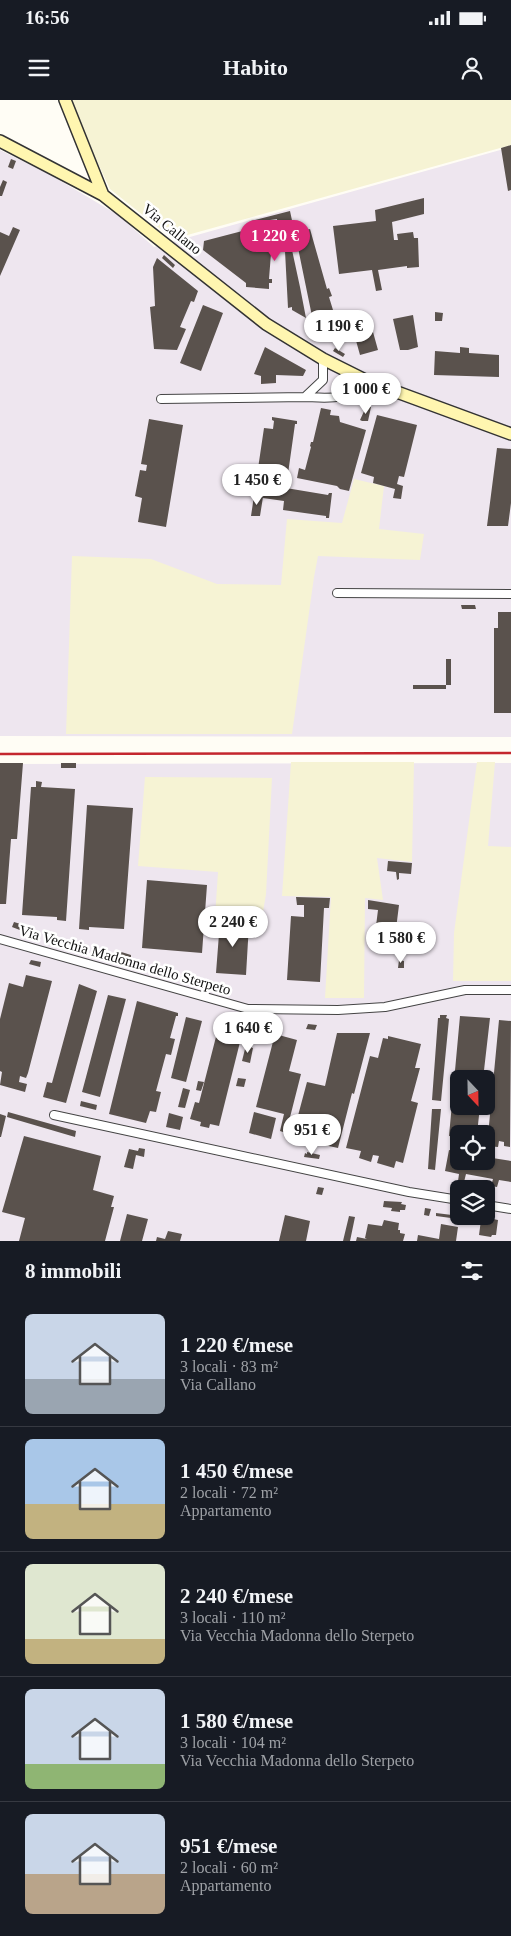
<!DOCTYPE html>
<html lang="it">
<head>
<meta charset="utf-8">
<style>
  :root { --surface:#171b24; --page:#242831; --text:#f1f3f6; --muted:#9ea1a6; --line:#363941; --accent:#db2777 }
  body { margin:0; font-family:Georgia,serif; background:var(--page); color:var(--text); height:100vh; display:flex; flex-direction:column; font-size:19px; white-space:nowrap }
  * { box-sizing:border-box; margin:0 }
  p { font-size:16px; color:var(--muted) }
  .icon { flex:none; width:28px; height:28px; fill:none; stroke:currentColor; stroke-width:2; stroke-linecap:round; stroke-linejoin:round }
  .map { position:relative; height:1141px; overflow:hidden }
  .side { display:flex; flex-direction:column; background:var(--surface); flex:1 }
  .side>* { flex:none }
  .needle { width:32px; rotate:158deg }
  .buttons { position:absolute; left:450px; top:970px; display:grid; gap:10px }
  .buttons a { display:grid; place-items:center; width:45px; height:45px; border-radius:8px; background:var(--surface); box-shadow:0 1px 4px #0004; font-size:25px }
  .price { position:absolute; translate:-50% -42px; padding:0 11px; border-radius:18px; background:#fff; color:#222; font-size:16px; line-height:32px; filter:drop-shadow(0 1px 2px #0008) }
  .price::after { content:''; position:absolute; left:50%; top:30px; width:15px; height:11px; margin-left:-8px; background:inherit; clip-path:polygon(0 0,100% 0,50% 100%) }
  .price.current { background:var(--accent); color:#fff }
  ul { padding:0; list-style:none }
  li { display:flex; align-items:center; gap:15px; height:125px; padding:0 25px }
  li+li { border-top:1px solid var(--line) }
  li span { display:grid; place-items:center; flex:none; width:140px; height:100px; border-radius:8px; color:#555 }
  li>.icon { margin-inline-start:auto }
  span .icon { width:60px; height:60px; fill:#fffc; stroke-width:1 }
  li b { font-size:21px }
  h2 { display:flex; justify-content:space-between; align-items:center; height:60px; padding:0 25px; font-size:21px }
  .status { display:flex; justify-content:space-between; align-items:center; height:35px; padding:0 25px; background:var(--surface); direction:ltr }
  .status svg { height:14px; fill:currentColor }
  header { display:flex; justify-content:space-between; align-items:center; height:65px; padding:0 25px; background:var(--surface); font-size:22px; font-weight:800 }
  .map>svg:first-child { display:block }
  .industrial { fill:#eee6ef; fill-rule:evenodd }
  .farmland { fill:#f6f3d4 }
  .building { fill:#5a524d }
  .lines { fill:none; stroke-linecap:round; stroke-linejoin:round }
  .street-casing { stroke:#444; stroke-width:10 }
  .secondary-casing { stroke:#333; stroke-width:14 }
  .street { stroke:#fff; stroke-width:8 }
  .secondary { stroke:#fff6b0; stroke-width:11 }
  .rail { stroke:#c4262e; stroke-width:2.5 }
  .labels { text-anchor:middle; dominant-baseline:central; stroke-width:5; stroke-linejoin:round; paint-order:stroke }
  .street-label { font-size:15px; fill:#111; stroke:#fff }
</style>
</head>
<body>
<div class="status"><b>16:56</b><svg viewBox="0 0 49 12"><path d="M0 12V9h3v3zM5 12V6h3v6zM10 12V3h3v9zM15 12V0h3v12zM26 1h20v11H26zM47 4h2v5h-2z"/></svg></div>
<header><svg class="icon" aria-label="menu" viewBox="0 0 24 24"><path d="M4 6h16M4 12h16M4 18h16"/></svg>Habito<svg class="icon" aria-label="person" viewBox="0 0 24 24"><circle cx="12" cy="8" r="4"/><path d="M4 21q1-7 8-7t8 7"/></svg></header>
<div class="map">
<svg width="511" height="1141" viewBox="0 0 511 1141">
  <rect width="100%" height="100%" fill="#fffdf5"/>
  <!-- industrial -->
  <path class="industrial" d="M511 47V637L0 636V50L49 74 118 115 154 147Z
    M511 663V1141H0V664ZM459 979H486V1006H459ZM459 1034H486V1061H459ZM459 1089H486V1116H459Z"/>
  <!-- farmland -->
  <path class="farmland" d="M70 0H511V45L173 139 110 89 94 55 93 56Z
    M354 379 384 386 379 429 424 434 420 460 318 456 314 477 292 634H66L72 456 151 459 217 484 281 485 287 419 342 423Z
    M291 662H414L412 762 377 758 383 800 365 798 364 898H325L331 797 282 796Z
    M477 662H495L488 746 511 747V881H453L454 833Z
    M145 677 272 678 266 794 262 818 215 817 218 772 138 766Z"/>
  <!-- building -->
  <path class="building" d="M511 45V90L508 91 501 48Z
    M11 59 16 61 13 69 8 67Z
    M3 80 7 82 2 96H0V87Z
    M424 98V114L392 122 394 140H398L397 134 413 132 414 138H418L419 167 407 168V166L378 170 382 190 376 191 372 170 339 174 333 126 376 121 375 110Z
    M290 111 293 125 298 124 299 132 310 129 327 189 329 188 332 196 329 197 341 236H336L334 232 321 227 319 224 313 221 297 143H284L285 151 278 152 277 119 270 120 269 140 272 141 269 179H272V183H269V189L246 187V183L203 150 204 141 250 129 251 121Z
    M13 127 20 130 0 176V132L9 136Z
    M292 150 300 187 306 218 292 210V207L288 208 285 151Z
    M164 155 175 165 173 168 162 158Z
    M157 158 198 191 194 202 191 201 180 227 186 229 177 250 154 249 150 207 155 206 153 167Z
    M203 205 223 213 201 271 180 263Z
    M435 212 443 213 442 221H435Z
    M413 215 418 247 408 250H400L393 219Z
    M373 232 378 250 360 255 355 237Z
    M265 247 306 270 303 276 276 275V283L261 284V276L254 274Z
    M460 247 469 248V253L499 255V277L434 275 435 251 460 253Z
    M335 248 345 254 343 257 333 251Z
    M366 307H371L368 321H362L360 320Z
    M321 308 331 310 330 315 339 316 340 322 366 330 349 391 340 389 337 386 297 378 299 368 305 370 311 347 310 346 311 342H313Z
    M377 315 417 325 404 377 399 376 397 384 403 386 401 399 393 398 395 389 373 383 374 377 361 373Z
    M272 317 297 321V324H295L286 388 328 395 329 393H332L329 418H326V416L283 410 284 401 263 398 265 379H259V382H256L264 328 273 329 274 321 272 320Z
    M149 319 183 325 166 427 138 422 142 398 135 396 140 370 146 371 147 365 141 364Z
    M497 348 511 349V403L508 426H487Z
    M254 396 263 397 260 416H251Z
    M461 505H475L476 509H462Z
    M498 512H511V613H494V528H498Z
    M446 559H451V585H446Z
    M413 585H446V589H413Z
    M0 663H23L17 739H11L6 804H0Z
    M61 663H76V668H61Z
    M36 681 42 682 41 687 75 689 66 821 57 820V817L22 815 31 687H36Z
    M87 705 133 708 124 829 89 827V830L79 829Z
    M388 761 412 763 411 774 399 773V779L397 780 396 772 387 771Z
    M147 780 207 785 202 853 142 848Z
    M296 797 330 798 329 808H324L320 882 287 880 291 816 304 817V805H297Z
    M368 800 399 805 394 845 374 842 378 810 368 809Z
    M220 821 249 824 246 875 216 873Z
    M14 822 27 826 25 832 12 827Z
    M118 851 131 855V861L117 858Z
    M31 860 41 862 40 867 29 864Z
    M399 860 404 861V868H398Z
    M185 873 195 876 194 881 184 878Z
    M26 875 52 881 28 973 26 978 20 976 19 982 27 984 25 992 0 985 2 972 0 971V919L9 883 23 887Z
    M79 884 97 891 66 1003 43 997 47 982 52 983Z
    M108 895 126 899 100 997 82 992Z
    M137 901 178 913V916H176L170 938 175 939 171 955 166 954 156 991 161 992 156 1012 150 1011 146 1023 109 1014Z
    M440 915H447L446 918 449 919 441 1001 432 1000 438 918H440Z
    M460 916 490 918 483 979H459V1006H480L477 1034H459V1037L449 1036Z
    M186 917 202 921 186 982 171 978Z
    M499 920 511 921 510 1047 504 1046V1042L499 1041 498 1047 487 1046Z
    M308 924 317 925 315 930 306 929Z
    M218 929 242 934 219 1026 210 1024 209 1028 200 1026 201 1022 190 1019 195 1002 199 1003Z
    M337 933H370L354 994 352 993 338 1048 292 1038 307 982 325 986Z
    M275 934 297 940 289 971 301 974 286 1033 280 1031 284 1014 256 1007Z
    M388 936 421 944 415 968H420L411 1001 418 1003 403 1063 396 1061 394 1068 377 1063 379 1056 373 1055 371 1062 359 1058 361 1051 346 1048 370 956 378 958 383 938 388 939Z
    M246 945 253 948 250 963 242 961Z
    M238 978 246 979 244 987 236 986Z
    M198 981 204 982 201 991 196 990Z
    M183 988 190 990 185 1008 178 1007Z
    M81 1001 97 1005 96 1010 80 1006Z
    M432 1009H441L435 1070 428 1069Z
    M8 1012 76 1031 75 1037 7 1017Z
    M254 1012 276 1018 271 1039 249 1033Z
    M169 1013 183 1017 180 1030 166 1027Z
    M0 1014 6 1016 1 1037H0Z
    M24 1036 101 1056 93 1090 114 1096 111 1107H114L105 1141H19L25 1118 2 1112Z
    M139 1048 145 1049 144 1057 136 1055 133 1069 124 1067 129 1049 138 1051Z
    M449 1050 459 1052V1061H486V1057L511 1061V1082L499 1080 497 1087 491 1086 493 1079 466 1074 464 1082 458 1081 459 1074 445 1071Z
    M307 1052 320 1055 319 1059 304 1057 305 1053 307 1054Z
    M318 1087 324 1088 322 1095 316 1094Z
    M384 1101 402 1102 401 1104 406 1105 405 1110H400V1112L391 1111 392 1108 383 1107Z
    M425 1108 431 1109 429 1116 424 1115Z
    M436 1113 452 1115 451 1118 436 1116Z
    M127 1114 148 1119 142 1141H120Z
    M285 1115 310 1121 306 1141H279Z
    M349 1116 355 1117 350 1141H343Z
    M478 1116 498 1120 496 1135H492L491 1137 479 1135 481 1120 478 1119Z
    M384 1120 399 1123 398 1130H400V1133L405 1134 403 1141H356L357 1137 367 1139 365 1138 368 1124 382 1126Z
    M441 1124 458 1127 456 1141H417L418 1135 439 1139Z
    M168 1131 182 1134 180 1141H156L157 1137 165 1139Z"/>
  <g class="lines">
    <!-- street casing -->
    <g class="street-casing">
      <path id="street" d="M323 259V280L305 297C331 298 347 301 367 281
        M161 299 305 297
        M337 493 511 494
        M0 839 248 909 338 910 385 907 465 890H511
        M54 1015 409 1092 459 1100
        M486 1105 511 1109"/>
    </g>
    <!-- secondary casing -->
    <g class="secondary-casing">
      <path id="secondary" d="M65 0 103 95
        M0 41 103 95 266 224 323 259 367 281 511 334"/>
    </g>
    <!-- street -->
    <use href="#street" class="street"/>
    <!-- secondary -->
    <use href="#secondary" class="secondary"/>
    <!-- rail -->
    <path class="rail" d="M0 654 511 653"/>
  </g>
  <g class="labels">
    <!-- street labels -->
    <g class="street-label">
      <text transform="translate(172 129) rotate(39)">Via Callano</text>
      <text transform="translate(125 860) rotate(16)">Via Vecchia Madonna dello Sterpeto</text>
    </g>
  </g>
</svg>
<div class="buttons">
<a><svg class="needle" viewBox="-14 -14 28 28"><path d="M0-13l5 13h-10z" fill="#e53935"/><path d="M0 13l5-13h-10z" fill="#9ea1a6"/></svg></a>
<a><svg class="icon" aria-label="locate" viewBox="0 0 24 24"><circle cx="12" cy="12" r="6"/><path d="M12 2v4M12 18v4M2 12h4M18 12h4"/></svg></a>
<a><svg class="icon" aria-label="layers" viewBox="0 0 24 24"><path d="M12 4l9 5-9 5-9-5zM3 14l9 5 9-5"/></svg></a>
</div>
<b class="price current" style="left:275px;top:162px">1 220 €</b>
<b class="price" style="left:339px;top:252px">1 190 €</b>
<b class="price" style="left:366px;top:315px">1 000 €</b>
<b class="price" style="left:257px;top:406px">1 450 €</b>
<b class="price" style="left:233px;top:848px">2 240 €</b>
<b class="price" style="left:401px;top:864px">1 580 €</b>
<b class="price" style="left:248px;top:954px">1 640 €</b>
<b class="price" style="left:312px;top:1056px">951 €</b>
</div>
<section class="side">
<h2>8 immobili<svg class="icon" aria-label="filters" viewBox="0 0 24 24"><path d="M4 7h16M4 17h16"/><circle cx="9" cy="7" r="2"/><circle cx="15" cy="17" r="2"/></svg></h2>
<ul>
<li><span style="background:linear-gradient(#c9d6e8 65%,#9aa5b1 0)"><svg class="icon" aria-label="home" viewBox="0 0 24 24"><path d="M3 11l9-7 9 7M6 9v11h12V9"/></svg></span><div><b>1 220 €/mese</b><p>3 locali · 83 m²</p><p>Via Callano</p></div></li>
<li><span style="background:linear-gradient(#a9c7e8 65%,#c2b280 0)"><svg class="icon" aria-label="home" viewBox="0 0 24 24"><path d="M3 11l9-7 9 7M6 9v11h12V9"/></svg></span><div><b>1 450 €/mese</b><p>2 locali · 72 m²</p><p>Appartamento</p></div></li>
<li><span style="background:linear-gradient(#dfe7d0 75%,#c2b280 0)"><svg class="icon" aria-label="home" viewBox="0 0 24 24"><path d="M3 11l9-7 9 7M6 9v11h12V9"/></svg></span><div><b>2 240 €/mese</b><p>3 locali · 110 m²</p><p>Via Vecchia Madonna dello Sterpeto</p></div></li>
<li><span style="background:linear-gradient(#c9d6e8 75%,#8fb573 0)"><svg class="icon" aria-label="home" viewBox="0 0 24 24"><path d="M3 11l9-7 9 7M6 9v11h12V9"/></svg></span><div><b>1 580 €/mese</b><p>3 locali · 104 m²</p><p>Via Vecchia Madonna dello Sterpeto</p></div></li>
<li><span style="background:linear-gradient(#c9d6e8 60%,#b9a48a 0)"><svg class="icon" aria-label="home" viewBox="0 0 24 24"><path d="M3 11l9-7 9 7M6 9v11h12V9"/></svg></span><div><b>951 €/mese</b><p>2 locali · 60 m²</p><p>Appartamento</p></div></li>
</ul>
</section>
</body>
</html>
